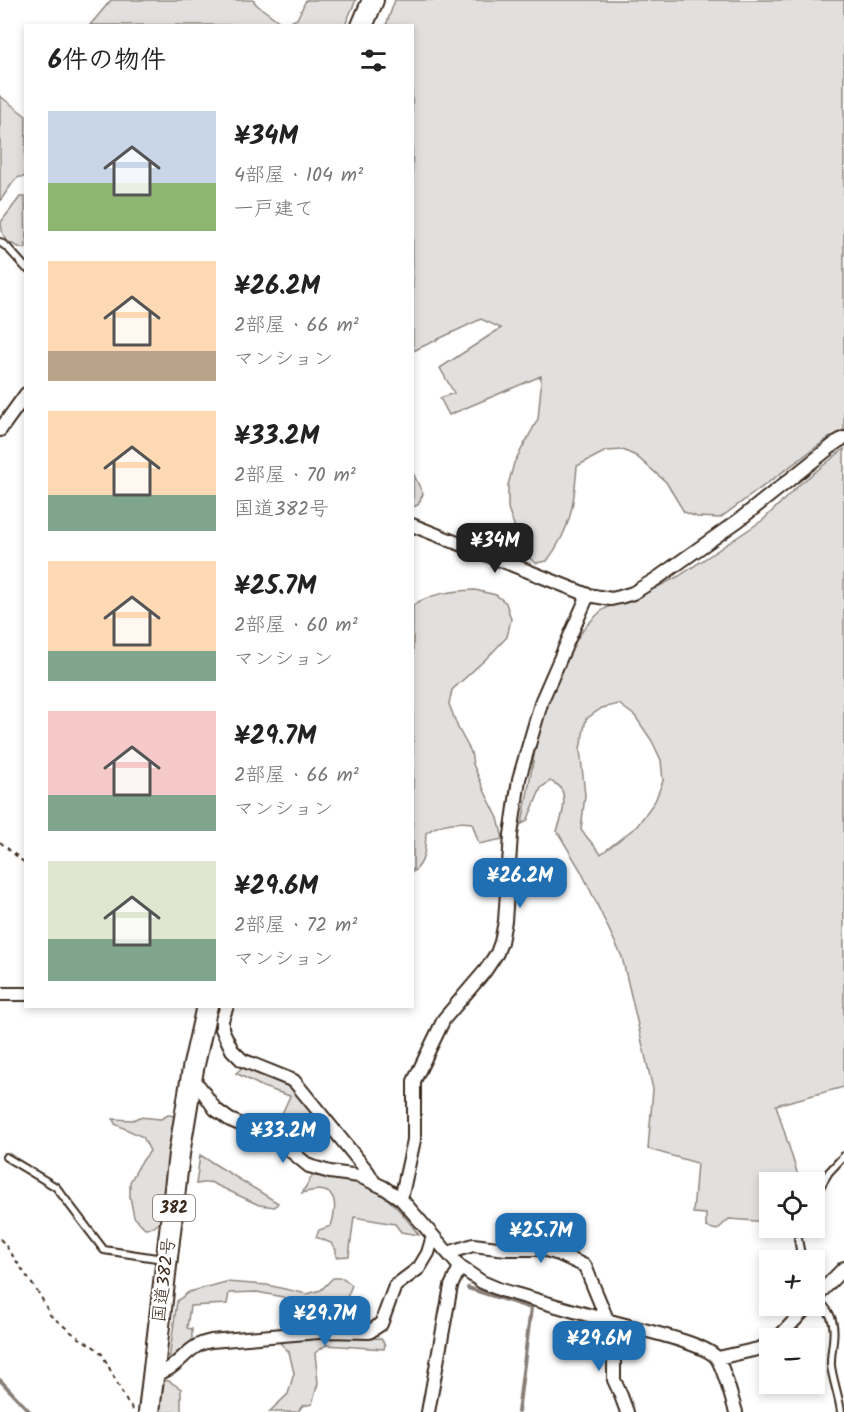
<!DOCTYPE html>
<html lang="ja">
<head>
<meta charset="utf-8">
<style>
  :root { --surface:#fff; --page:#f6f6f6; --text:#222; --muted:#767676; --accent:#1f6fb2 }
  body { margin:0; font-family:Kalam,"Klee One",sans-serif; background:var(--page); color:var(--text); height:100vh; display:flex; flex-direction:column; font-size:22px; white-space:nowrap }
  * { box-sizing:border-box; margin:0 }
  p { font-size:20px; color:var(--muted) }
  .icon { flex:none; width:33px; height:33px; fill:none; stroke:currentColor; stroke-width:2; stroke-linecap:round; stroke-linejoin:round }
  .map { position:relative; flex:1; overflow:hidden }
  .sheet { position:absolute; left:24px; top:24px; width:390px; height:984px; display:flex; flex-direction:column; background:var(--surface); border-radius:0px; box-shadow:0 3px 9px #0003 }
  .sheet>* { flex:none }
  .controls { position:absolute; left:759px; top:1172px; display:grid; gap:12px }
  .controls a { display:grid; place-items:center; width:66px; height:66px; border-radius:0px; background:var(--surface); box-shadow:0 3px 9px #0003; font-size:30px }
  .price { position:absolute; translate:-50% -51px; padding:0 14px; border-radius:12px; background:var(--accent); color:#fff; font-size:20px; line-height:39px; filter:drop-shadow(0 2px 3px #0008) }
  .price::after { content:''; position:absolute; left:50%; top:36px; width:18px; height:14px; margin-left:-9px; background:inherit; clip-path:polygon(0 0,100% 0,50% 100%) }
  .price.selected { background:#222; color:#fff }
  ul { padding:0; list-style:none }
  li { display:flex; align-items:center; gap:18px; height:150px; padding:0 24px }
  li span { display:grid; place-items:center; flex:none; width:168px; height:120px; border-radius:0px; color:#555 }
  li>.icon { margin-inline-start:auto }
  span .icon { width:72px; height:72px; fill:#fffc; stroke-width:1 }
  li b { font-size:26px }
  h2 { display:flex; justify-content:space-between; align-items:center; height:72px; padding:0 24px; font-size:26px }
  .map>svg:first-child { display:block }
  .green { fill:#e2e0de; stroke:#8e857e; stroke-width:1.5; fill-rule:evenodd }
  .lines { fill:none; stroke-linecap:round; stroke-linejoin:round }
  .stream { stroke:#887e77; stroke-width:4 }
  .service-casing { stroke:#3b2a1e; stroke-width:10 }
  .minor-casing { stroke:#3b2a1e; stroke-width:16 }
  .trunk-casing { stroke:#3b2a1e; stroke-width:24 }
  .path { stroke:#3b2a1e; stroke-width:2; stroke-dasharray:4.5 4.5; stroke-linecap:butt }
  .service { stroke:#fff; stroke-width:6 }
  .minor { stroke:#fff; stroke-width:12 }
  .trunk { stroke:#fff; stroke-width:20 }
  .labels { text-anchor:middle; dominant-baseline:central; stroke-width:4.5; stroke-linejoin:round; paint-order:stroke }
  .shield { fill:#fff; stroke:#766a62; stroke-width:1.5 }
  .shield-label { font-size:16px; font-weight:bold; fill:#3b2a1e }
  .street-label { font-size:18px; fill:#3b2a1e; stroke:#fff }
</style>
</head>
<body>
<div class="map">
<svg width="844" height="1412" viewBox="0 0 844 1412">
  <rect width="100%" height="100%" fill="#fff"/>
  <filter id="ink" filterUnits="userSpaceOnUse"><feTurbulence type="fractalNoise" baseFrequency=".0167" numOctaves="2"/><feDisplacementMap in="SourceGraphic" scale="12" xChannelSelector="R" yChannelSelector="G"/><feConvolveMatrix kernelMatrix="1 2 1 2 8 2 1 2 1" color-interpolation-filters="sRGB"/></filter>
  <g filter="url(#ink)">
    <!-- green -->
    <path class="green" d="M111 0H253L257 5 284 25 297 19 306 0H356L345 25H90Z
      M395 0H844V430L826 440 720 518 697 517 684 512 666 482 636 456 623 450 606 451 577 466C574 505 571 529 547 561L536 563 519 550 516 531 508 508V485L514 463 538 419 541 387V376L449 415 440 398 454 393 440 368 501 328 481 319 413 351 412 26 386 25Z
      M0 96 26 116 25 177H19L14 181 0 201Z
      M20 197H25L26 247 24 249C6 242 2 241 1 222Z
      M844 449V1087L776 1105 800 1182H770L769 1222 729 1219 717 1230 706 1227V1214L693 1213 697 1163 648 1149 653 1089 622 957 581 871 557 831C561 821 569 796 559 786 557 784 553 783 550 781L541 788 527 821 522 824 540 722 553 686 574 643 586 626 601 611 613 604 626 603 679 576 763 520 800 484ZM619 704 635 716 652 741 661 760 663 781 655 801 637 826 601 854 581 830 585 795 580 749 586 719 602 708Z
      M413 473 423 494 418 505 413 507Z
      M475 590 496 595 506 603 511 619 507 637 489 656 452 690 449 704 458 728 471 752 473 764 485 792 498 818 503 839 479 844 472 823C455 821 440 823 426 833 425 848 426 862 413 872V605C431 593 454 591 475 590Z
      M243 1067 292 1085 318 1119 312 1126 308 1120 290 1143 275 1129 290 1096 263 1087 236 1073Z
      M168 1115 175 1116 160 1222 154 1227 145 1228 134 1217 130 1197V1182L140 1164 150 1151 143 1137 115 1124 113 1119 133 1120 139 1117 161 1119Z
      M200 1155 278 1203 275 1207 259 1205 210 1182 196 1184Z
      M312 1176C328 1177 344 1178 360 1182 383 1188 405 1216 419 1235L401 1232 395 1224 354 1217 349 1256 336 1257V1250L331 1243 316 1237 319 1230 331 1226C340 1197 333 1184 302 1193Z
      M333 1278H343L352 1285 344 1305 328 1324H317L301 1304 283 1297 257 1292 229 1293 227 1304 190 1306 187 1328 192 1329V1344L169 1360 177 1301 189 1292 226 1282 267 1285 307 1294 321 1290Z
      M381 1338 385 1345 384 1349 326 1345 315 1353 318 1383 312 1404 302 1406 298 1412H269L288 1394 294 1373 289 1352 279 1342 290 1339Z
      M162 1380 169 1381 181 1389V1412H160Z"/>
    <g class="lines">
      <!-- stream -->
      <path class="stream" d="M468 1288 531 1308 518 1412
        M0 1380 30 1412"/>
      <!-- service casing -->
      <g class="service-casing">
        <path id="service" d="M0 242 8 248 26 268
          M6 1157 56 1187 104 1250 163 1259
          M814 1197 829 1172 844 1156
          M799 1227 798 1239 802 1260
          M815 1297C820 1302 827 1308 830 1315 838 1331 830 1349 831 1366 833 1381 839 1396 841 1412"/>
      </g>
      <!-- minor casing -->
      <g class="minor-casing">
        <path id="minor" d="M0 430 26 394
          M412 525 588 595 611 599 620 597 633 593 656 579 739 520 837 442 844 438
          M0 994H26
          M227 1006 222 1020V1029L232 1050 242 1060 294 1081 368 1172 374 1182
          M191 1083 199 1086 215 1109 230 1120 276 1139 309 1166 330 1172 359 1176 383 1187 401 1199 460 1267 482 1282 501 1290C544 1302 586 1315 629 1326 650 1332 701 1343 715 1356 723 1364 732 1400 736 1412
          M401 1199 414 1140V1081L444 1019 485 971 497 953 501 942 505 921 511 835 519 779 542 700 588 595
          M448 1253 473 1245 506 1249H543L559 1254 585 1266 611 1329 614 1345V1380L620 1393 627 1412
          M814 1299 844 1268
          M778 1338 809 1305
          M718 1358 758 1349 770 1344
          M153 1373C172 1374 182 1354 197 1346 201 1343 207 1342 211 1341L330 1331 369 1332 381 1324 395 1286 419 1268 428 1253 433 1236
          M428 1412 451 1286 460 1267"/>
      </g>
      <!-- trunk casing -->
      <g class="trunk-casing">
        <path id="trunk" d="M362 26 373 0
          M149 1412 179 1154 193 1069 207 1006"/>
      </g>
      <!-- path -->
      <path class="path" d="M0 842 26 864
        M0 1239 4 1243 41 1297 50 1315 76 1336 94 1347 102 1354 127 1402 134 1411"/>
      <!-- service -->
      <use href="#service" class="service"/>
      <!-- minor -->
      <use href="#minor" class="minor"/>
      <!-- trunk -->
      <use href="#trunk" class="trunk"/>
    </g>
  </g>
  <g class="labels">
    <!-- shield labels -->
    <rect class="shield" x="153" y="1195" width="42" height="26" rx="4.5"/>
    <g class="shield-label">
      <text x="174" y="1208">382</text>
    </g>
    <!-- street labels -->
    <g class="street-label">
      <text transform="translate(165 1280) rotate(-83)">国道382号</text>
    </g>
  </g>
</svg>
<div class="controls">
<a><svg class="icon" aria-label="locate" viewBox="0 0 24 24"><circle cx="12" cy="12" r="6"/><path d="M12 2v4M12 18v4M2 12h4M18 12h4"/></svg></a>
<a>+</a>
<a>−</a>
</div>
<b class="price selected" style="left:495px;top:574px">¥34M</b>
<b class="price" style="left:520px;top:909px">¥26.2M</b>
<b class="price" style="left:283px;top:1164px">¥33.2M</b>
<b class="price" style="left:541px;top:1264px">¥25.7M</b>
<b class="price" style="left:325px;top:1347px">¥29.7M</b>
<b class="price" style="left:599px;top:1372px">¥29.6M</b>
<section class="sheet">
<h2>6件の物件<svg class="icon" aria-label="filters" viewBox="0 0 24 24"><path d="M4 7h16M4 17h16"/><circle cx="9" cy="7" r="2"/><circle cx="15" cy="17" r="2"/></svg></h2>
<ul>
<li><span style="background:linear-gradient(#c9d6e8 60%,#8fb573 0)"><svg class="icon" aria-label="home" viewBox="0 0 24 24"><path d="M3 11l9-7 9 7M6 9v11h12V9"/></svg></span><div><b>¥34M</b><p>4部屋 · 104 m²</p><p>一戸建て</p></div></li>
<li><span style="background:linear-gradient(#ffd9b3 75%,#b9a48a 0)"><svg class="icon" aria-label="home" viewBox="0 0 24 24"><path d="M3 11l9-7 9 7M6 9v11h12V9"/></svg></span><div><b>¥26.2M</b><p>2部屋 · 66 m²</p><p>マンション</p></div></li>
<li><span style="background:linear-gradient(#ffd9b3 70%,#7fa58c 0)"><svg class="icon" aria-label="home" viewBox="0 0 24 24"><path d="M3 11l9-7 9 7M6 9v11h12V9"/></svg></span><div><b>¥33.2M</b><p>2部屋 · 70 m²</p><p>国道382号</p></div></li>
<li><span style="background:linear-gradient(#ffd9b3 75%,#7fa58c 0)"><svg class="icon" aria-label="home" viewBox="0 0 24 24"><path d="M3 11l9-7 9 7M6 9v11h12V9"/></svg></span><div><b>¥25.7M</b><p>2部屋 · 60 m²</p><p>マンション</p></div></li>
<li><span style="background:linear-gradient(#f6c9c9 70%,#7fa58c 0)"><svg class="icon" aria-label="home" viewBox="0 0 24 24"><path d="M3 11l9-7 9 7M6 9v11h12V9"/></svg></span><div><b>¥29.7M</b><p>2部屋 · 66 m²</p><p>マンション</p></div></li>
<li><span style="background:linear-gradient(#dfe7d0 65%,#7fa58c 0)"><svg class="icon" aria-label="home" viewBox="0 0 24 24"><path d="M3 11l9-7 9 7M6 9v11h12V9"/></svg></span><div><b>¥29.6M</b><p>2部屋 · 72 m²</p><p>マンション</p></div></li>
</ul>
</section>
</div>
</body>
</html>
